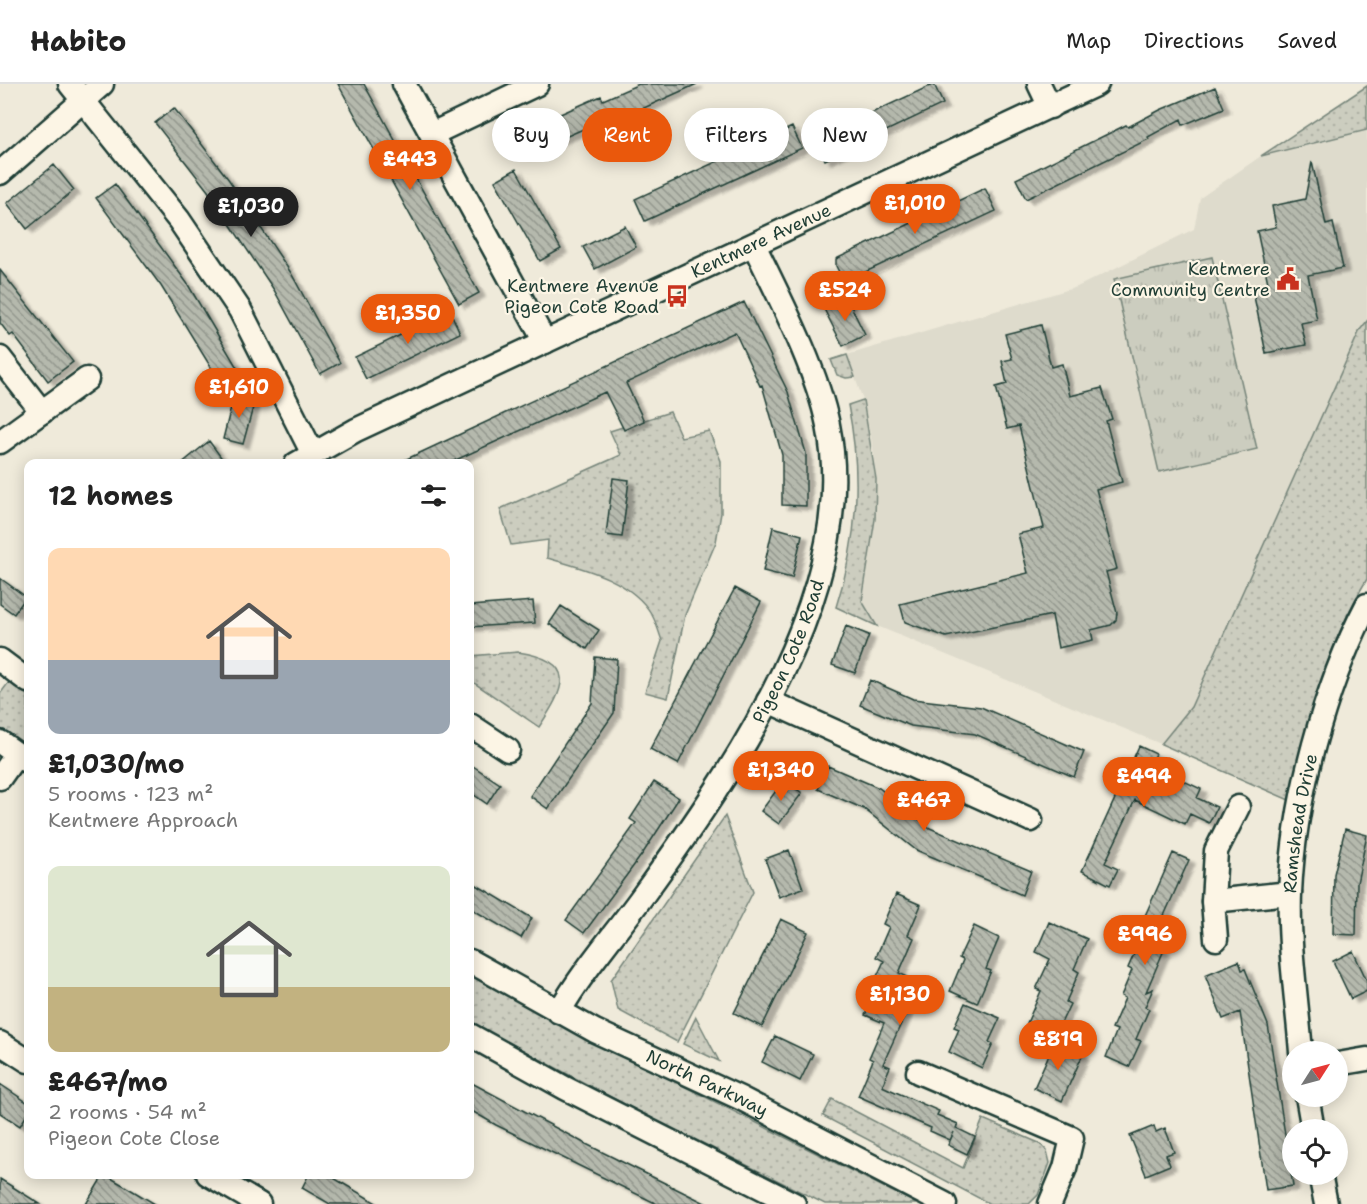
<!DOCTYPE html>
<html lang="en">
<head>
<meta charset="utf-8">
<style>
  :root { --surface:#fff; --page:#f6f6f6; --text:#222; --muted:#767676; --line:#e0e0e0; --accent:#ea580c }
  body { margin:0; font-family:"Shantell Sans",sans-serif; background:var(--page); color:var(--text); height:100vh; display:flex; flex-direction:column; font-size:22px; white-space:nowrap }
  * { box-sizing:border-box; margin:0 }
  p { font-size:20px; color:var(--muted) }
  .icon { flex:none; width:33px; height:33px; fill:none; stroke:currentColor; stroke-width:2; stroke-linecap:round; stroke-linejoin:round }
  .map { position:relative; flex:1; overflow:hidden }
  .sheet { position:absolute; left:24px; top:375px; width:450px; height:720px; display:flex; flex-direction:column; background:var(--surface); border-radius:12px; box-shadow:0 3px 15px #0003 }
  .sheet>* { flex:none }
  .banner { position:absolute; left:492px; top:24px; width:570px; height:54px; display:flex; gap:12px }
  .needle { width:39px; rotate:54deg }
  .fabs { position:absolute; left:1282px; top:957px; display:grid; gap:12px }
  .fabs a { display:grid; place-items:center; width:66px; height:66px; border-radius:50%; background:var(--surface); box-shadow:0 3px 15px #0003; font-size:30px }
  .price { position:absolute; translate:-50% -51px; padding:0 14px; border-radius:21px; background:var(--accent); color:#fff; font-size:20px; line-height:39px; filter:drop-shadow(0 2px 3px #0008) }
  .price::after { content:''; position:absolute; left:50%; top:36px; width:18px; height:14px; margin-left:-9px; background:inherit; clip-path:polygon(0 0,100% 0,50% 100%) }
  .price.selected { background:#222; color:#fff }
  ul { padding:0; list-style:none }
  li { display:grid; align-content:center; gap:12px; height:318px; padding:0 24px }
  li span { display:grid; place-items:center; height:186px; border-radius:12px; color:#555 }
  li>.icon { margin-inline-start:auto }
  span .icon { width:108px; height:108px; fill:#fffc; stroke-width:1 }
  li b { font-size:26px }
  h2 { display:flex; justify-content:space-between; align-items:center; height:72px; padding:0 24px; font-size:26px }
  .pill { padding:0 21px; border-radius:27px; background:var(--surface); box-shadow:0 3px 15px #0003; font-size:21px; line-height:54px }
  .pill.selected { background:var(--accent); color:#fff }
  header { display:flex; align-items:center; gap:36px; box-sizing:border-box; height:84px; padding:0 30px; background:var(--surface); border-bottom:2px solid var(--line) }
  header strong { font-size:28px }
  nav { display:flex; gap:33px; margin-inline-start:auto; font-size:21px }
  .map>svg:first-child { display:block }
  .built { fill:#dedbcc }
  .grass { fill:url(#grass-dots); stroke:#76857a; stroke-width:1.5 }
  .park { fill:url(#park-tufts); stroke:#76857a; stroke-width:1.5 }
  .building { fill:url(#building-back-hatch); stroke:#1f3d34; stroke-width:1.5; filter:url(#shadow) }
  .lines { fill:none; stroke-linecap:round; stroke-linejoin:round }
  .minor-casing { stroke:#1f3d34; stroke-width:27 }
  .minor { stroke:#fcf5e5; stroke-width:22 }
  .labels { text-anchor:middle; dominant-baseline:central; stroke-width:4.5; stroke-linejoin:round; paint-order:stroke }
  .street-label { font-size:18px; fill:#1f3d34; stroke:#fcf5e5 }
  .poi-label { font-size:18px; fill:#1f3d34; stroke:#fcf5e5; text-anchor:end }
</style>
</head>
<body>
<header>
<strong>Habito</strong>
<nav><a>Map</a><a>Directions</a><a>Saved</a></nav>
</header>
<div class="map">
<svg width="1367" height="1120" viewBox="0 0 1367 1120">
  <defs>
    <pattern id="grass-dots" width="8" height="8" patternUnits="userSpaceOnUse" patternTransform="scale(1.5)"><rect width="8" height="8" fill="#cccdbf"/><path d="M2 2h.1M6 6h.1" fill="none" stroke="#afb1a5" stroke-width="1.8" stroke-linecap="round"/></pattern>
    <pattern id="park-tufts" width="24" height="20" patternUnits="userSpaceOnUse" patternTransform="scale(1.5)"><rect width="24" height="20" fill="#cccdbf"/><path d="M3 7l-1-3M5 7V3M7 7l1-3M15 17l-1-3M17 17v-4M19 17l1-3" fill="none" stroke="#afb1a5"/></pattern>
    <pattern id="building-back-hatch" width="6" height="6" patternUnits="userSpaceOnUse" patternTransform="scale(1.5)"><rect width="6" height="6" fill="#b5b9ad"/><path d="M-1 5l2 2M0 0l6 6M5-1l2 2" fill="none" stroke="#93988e"/></pattern>
    <filter id="shadow"><feDropShadow dx="6" dy="4" stdDeviation="1.5" flood-color="#0004"/></filter>
  </defs>
  <rect width="100%" height="100%" fill="#efeada"/>
  <filter id="ink" filterUnits="userSpaceOnUse"><feTurbulence type="fractalNoise" baseFrequency=".0167" numOctaves="2"/><feDisplacementMap in="SourceGraphic" scale="12" xChannelSelector="R" yChannelSelector="G"/><feConvolveMatrix kernelMatrix="1 2 1 2 8 2 1 2 1" color-interpolation-filters="sRGB"/></filter>
  <g filter="url(#ink)">
    <!-- built -->
    <path class="built" d="M1367 46V237L1360 246 1191 623 1161 660 877 542 862 517 875 435 876 395 873 364 863 316 847 271 1077 203 1194 145 1200 114 1261 72Z"/>
    <!-- grass -->
    <path class="grass" d="M1367 2V46L1261 72Z
      M1367 237V495C1326 563 1307 639 1289 716L1161 660 1191 623 1360 246Z
      M847 271 855 293 846 294 837 291 831 276Z
      M863 316 876 395 875 435 862 517 877 542 836 523C858 455 862 391 848 321Z
      M670 328 681 353 709 347 721 377V429L716 458 685 531 668 614 645 608 662 557C659 548 656 538 652 531 632 496 583 484 547 474L548 456 511 461 500 425 621 371 610 347Z
      M518 568C579 577 565 604 539 643L470 596V572Z
      M9 598 28 612V666L0 647V610Z
      M725 732 753 808 677 958 618 926 611 896Z
      M470 889 547 933 917 1120H825L626 1021 470 938Z
      M696 933 719 977 683 960Z
      M832 1015 963 1084 983 1035 1039 1059 1047 1067 1050 1079 1038 1111 1029 1120H990L823 1032Z"/>
    <!-- park -->
    <path class="park" d="M1212 173 1257 365 1159 388 1114 195Z"/>
    <!-- building -->
    <path class="building" d="M338 0H364L479 209 459 220Z
      M639 0H697L624 33 622 28 524 71 515 50 601 12 603 16Z
      M934 0 943 20 825 76 815 55Z
      M1215 3 1224 24 1183 41 1181 35 1148 53 1149 55 1026 115 1016 95 1126 41 1128 43 1160 26Z
      M174 24 229 96 291 189 340 279 320 290 274 206 208 107 155 39Z
      M792 43 802 64 645 137 635 115Z
      M1312 78 1326 141 1333 139 1343 184 1308 191 1317 236 1301 239 1306 261 1266 269 1252 203 1268 199 1257 147 1276 143 1272 122 1305 115Z
      M54 81 74 106 27 145 7 119Z
      M516 85 561 165 540 177 495 97Z
      M115 100 187 199 242 292 223 303 161 202 96 114Z
      M985 104 996 127 844 198 836 182V175Z
      M625 142 636 163 595 185 583 163Z
      M0 186 73 278 48 297 13 250 10 252 0 239Z
      M847 214 865 251 843 262 824 225Z
      M744 218 788 308 806 369V422L782 421V371L762 301 760 302 735 248 626 299 644 337 624 346 605 308 447 380H396Z
      M450 227 460 249 366 295 355 273Z
      M1041 241 1051 283 1062 280 1070 312 1102 304 1112 335 1106 337 1122 398 1096 405 1117 485 1106 488 1117 529 1116 536 1111 541 1091 546 1093 556 1058 564 1052 531 946 553 905 538 900 520 1028 489 1018 450 1044 444 1019 342 1007 345 996 303 1007 300 1002 277 1012 275 1005 250Z
      M234 311 255 316 243 360 223 355Z
      M209 357 226 380H181Z
      M613 394 629 396 622 453 606 451Z
      M773 443 802 451 792 494 763 487Z
      M0 494 26 513 14 530 0 520Z
      M735 504 761 518 678 680 650 665Z
      M533 517 535 539 470 543V522Z
      M561 522 599 546 587 565 549 540Z
      M846 542 869 551 855 589 832 581Z
      M595 573 617 575 614 629 548 725 530 712 592 619Z
      M870 596 913 615 981 623 1084 668 1074 693 975 650 911 642 860 621Z
      M1139 662 1156 670 1150 681 1201 705 1197 714 1217 723 1209 739 1190 730 1185 740 1135 716 1105 779 1118 785 1110 801 1082 787Z
      M470 680 500 700 487 720 470 708Z
      M828 682 879 704 930 744 1031 787 1022 811 916 766 864 725 818 705Z
      M784 696 802 709 779 740 761 727Z
      M654 698 679 714 643 769 584 849 566 836 636 739 630 735Z
      M1345 745 1367 751 1357 799 1356 851 1333 850 1334 790Z
      M789 766 803 804 779 813 765 775Z
      M1173 769 1189 776 1163 834 1172 837 1159 864 1164 866 1146 908 1153 905 1145 923 1149 925 1136 955 1141 957 1129 983 1106 973 1117 946 1112 944 1125 914 1121 912 1132 886 1128 884 1140 856 1135 854Z
      M470 797 532 834 521 854 470 824Z
      M896 810 921 821 908 851 914 854 899 889 916 897 906 921 909 922 883 980 890 983 882 1002 939 1027 937 1031 958 1040 956 1044 975 1053 967 1070 948 1061 954 1048 950 1056 930 1047 931 1044 858 1012 873 976 869 974 884 939 865 931 876 907 871 905 884 877 876 873 889 843 883 840Z
      M781 835 808 848 762 943 734 929Z
      M1049 838 1087 855 1074 885 1079 888 1066 918 1070 920 1055 952 1027 939 1041 907 1036 905 1050 875 1036 868Z
      M974 842 999 854 986 885 991 887 977 919 950 907 963 876 959 874Z
      M1353 867 1367 897V907L1351 915 1333 877Z
      M1239 877 1242 886 1245 885 1268 941 1293 1102 1266 1106 1240 928 1223 935 1205 891Z
      M965 919 1000 934 989 958 993 960 982 984 949 968 959 945 954 943Z
      M775 952 813 970 800 997 762 978Z
      M1055 957 1083 970 1062 1017 1034 1004Z
      M470 998 584 1059 707 1120H657L496 1041 470 1026Z
      M0 1000 28 1019V1029L20 1042 0 1029Z
      M1154 1042 1156 1048 1165 1044 1174 1068 1166 1071 1170 1081 1146 1091 1130 1052Z
      M104 1090 123 1101 155 1120H86Z
      M309 1090H327L378 1120H330L302 1104Z
      M0 1095 40 1120H0Z"/>
    <g class="lines">
      <!-- minor casing -->
      <g class="minor-casing">
        <g id="minor">
          <path d="M70 0 179 136 240 226 313 370"/>
          <path d="M404 0 545 258"/>
          <path d="M1039 0 1050 23"/>
          <path d="M432 50 537 0"/>
          <path d="M0 89 102 0"/>
          <path d="M0 274 42 328"/>
          <path d="M0 358 87 295"/>
          <path id="s1" d="M296 380 356 346 1097 0"/>
          <path d="M0 576 28 597"/>
          <path d="M768 617 1031 736"/>
          <path d="M470 641 508 666"/>
          <path d="M0 658 28 678"/>
          <path d="M0 694 17 670"/>
          <path d="M1213 817 1290 809"/>
          <path d="M1216 855 1213 817 1216 767 1238 723"/>
          <path id="s2" d="M470 877 595 947 740 1014 945 1120"/>
          <path id="s3" d="M559 928C583 886 616 849 644 810 734 686 861 503 828 341 816 283 780 215 754 161"/>
          <path d="M470 951 565 1004 794 1120"/>
          <path d="M0 959 28 977"/>
          <path id="s4" d="M1301 968C1297 917 1288 859 1290 809 1294 716 1324 603 1367 521"/>
          <path d="M1338 980 1367 975"/>
          <path d="M918 988 1072 1054 1065 1084 1050 1120"/>
          <path d="M1307 1012 1313 1046"/>
          <path d="M208 1090 259 1120"/>
          <path d="M1320 1090 1326 1120"/>
        </g>
      </g>
      <!-- minor -->
      <use href="#minor" class="minor"/>
    </g>
  </g>
  <!-- icons -->
  <defs>
    <g id="civic-bare" transform="scale(1.8)"><path d="M-.6-6.5H3V-4.5H.6V-3L4-1V1h2V6H-6V1h2V-1L-.6-3ZM-1.2 2.5V6h2.4V2.5Z" fill="#c8321e" stroke="#fcf5e5" stroke-width="2.5" paint-order="stroke"/></g>
    <g id="bus-bare" transform="scale(1.8)"><path d="M-5-6H5V4H4V6H2V4H-2V6H-4V4H-5ZM-3.5-4V0h7V-4ZM-3.5 1.2v1.5H-2V1.2ZM2 1.2v1.5H3.5V1.2Z" fill="#c8321e" stroke="#fcf5e5" stroke-width="2.5" paint-order="stroke"/></g>
  </defs>
  <g fill-rule="evenodd">
    <use href="#civic-bare" x="1288" y="195"/>
    <use href="#bus-bare" x="677" y="212"/>
  </g>
  <g class="labels">
    <!-- street labels -->
    <g class="street-label">
      <text stroke="none"><textPath href="#s1" startOffset="516">Kentmere Avenue</textPath></text>
      <text stroke="none"><textPath href="#s3" startOffset="429">Pigeon Cote Road</textPath></text>
      <text stroke="none"><textPath href="#s4" startOffset="230">Ramshead Drive</textPath></text>
      <text stroke="none"><textPath href="#s2" startOffset="267">North Parkway</textPath></text>
    </g>
    <!-- poi labels -->
    <g class="poi-label">
      <text x="1270" y="185">Kentmere<tspan x="1270" dy="21">Community Centre</tspan></text>
      <text x="659" y="202">Kentmere Avenue<tspan x="659" dy="21">Pigeon Cote Road</tspan></text>
    </g>
  </g>
</svg>
<div class="fabs">
<a><svg class="needle" viewBox="-14 -14 28 28"><path d="M0-13l5 13h-10z" fill="#e53935"/><path d="M0 13l5-13h-10z" fill="#767676"/></svg></a>
<a><svg class="icon" aria-label="locate" viewBox="0 0 24 24"><circle cx="12" cy="12" r="6"/><path d="M12 2v4M12 18v4M2 12h4M18 12h4"/></svg></a>
</div>
<b class="price" style="left:410px;top:107px">£443</b>
<b class="price" style="left:915px;top:151px">£1,010</b>
<b class="price selected" style="left:251px;top:154px">£1,030</b>
<b class="price" style="left:845px;top:238px">£524</b>
<b class="price" style="left:408px;top:261px">£1,350</b>
<b class="price" style="left:239px;top:335px">£1,610</b>
<b class="price" style="left:781px;top:718px">£1,340</b>
<b class="price" style="left:1144px;top:724px">£494</b>
<b class="price" style="left:924px;top:748px">£467</b>
<b class="price" style="left:1145px;top:882px">£996</b>
<b class="price" style="left:900px;top:942px">£1,130</b>
<b class="price" style="left:1058px;top:987px">£819</b>
<div class="banner">
<a class="pill">Buy</a>
<a class="pill selected">Rent</a>
<a class="pill">Filters</a>
<a class="pill">New</a>
</div>
<section class="sheet">
<h2>12 homes<svg class="icon" aria-label="filters" viewBox="0 0 24 24"><path d="M4 7h16M4 17h16"/><circle cx="9" cy="7" r="2"/><circle cx="15" cy="17" r="2"/></svg></h2>
<ul>
<li><span style="background:linear-gradient(#ffd9b3 60%,#9aa5b1 0)"><svg class="icon" aria-label="home" viewBox="0 0 24 24"><path d="M3 11l9-7 9 7M6 9v11h12V9"/></svg></span><div><b>£1,030/mo</b><p>5 rooms · 123 m²</p><p>Kentmere Approach</p></div></li>
<li><span style="background:linear-gradient(#dfe7d0 65%,#c2b280 0)"><svg class="icon" aria-label="home" viewBox="0 0 24 24"><path d="M3 11l9-7 9 7M6 9v11h12V9"/></svg></span><div><b>£467/mo</b><p>2 rooms · 54 m²</p><p>Pigeon Cote Close</p></div></li>
</ul>
</section>
</div>
</body>
</html>
